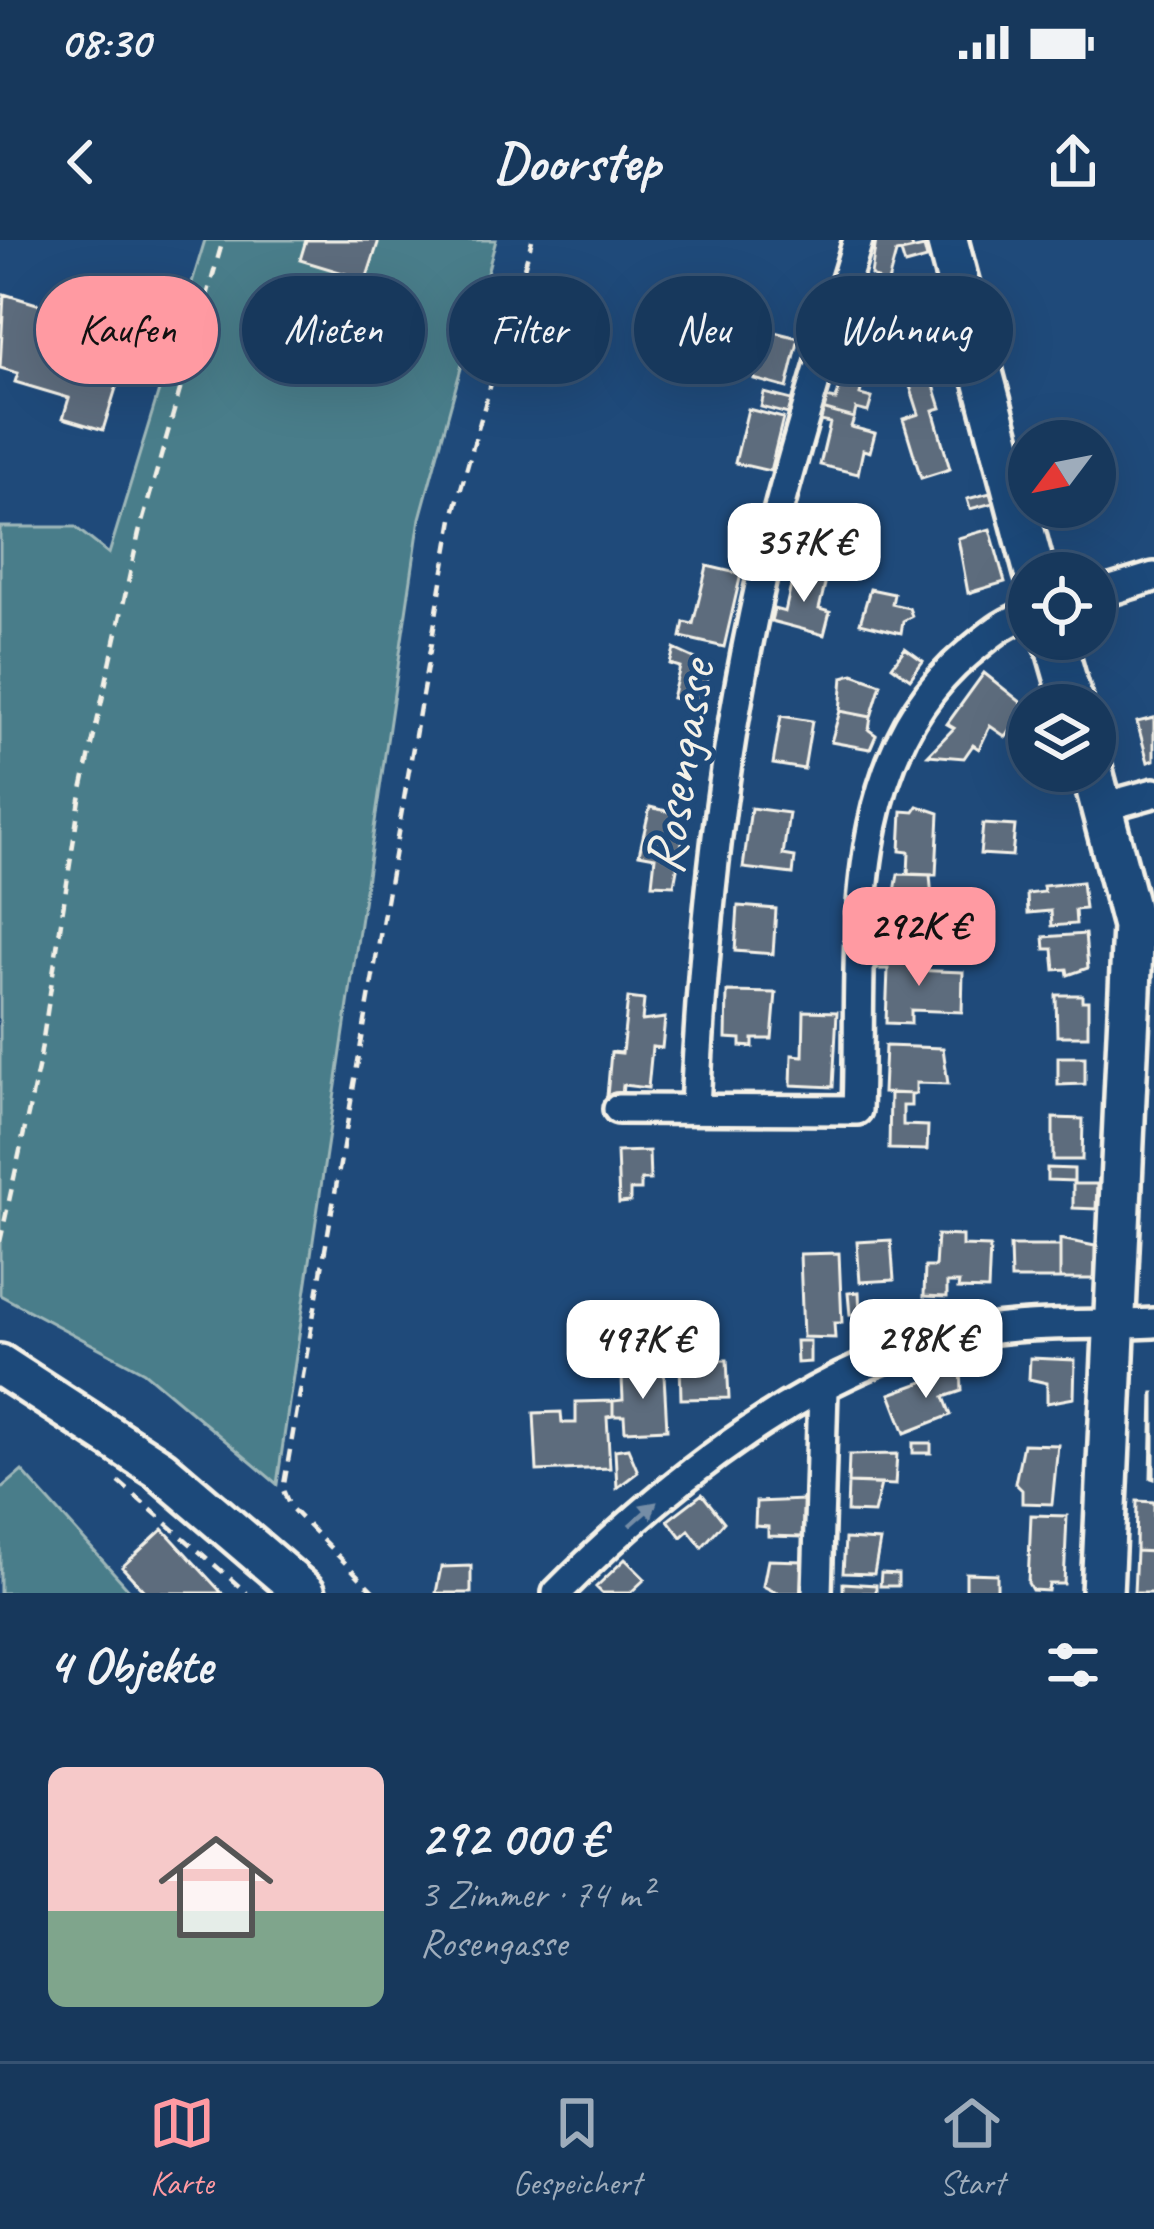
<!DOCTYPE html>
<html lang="de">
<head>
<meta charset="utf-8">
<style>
  :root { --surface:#17385c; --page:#203f62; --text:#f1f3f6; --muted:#9eacbb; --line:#365272; --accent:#ff9aa2 }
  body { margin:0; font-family:Caveat,sans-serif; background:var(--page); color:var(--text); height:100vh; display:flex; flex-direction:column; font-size:45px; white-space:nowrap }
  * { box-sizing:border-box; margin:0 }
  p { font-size:39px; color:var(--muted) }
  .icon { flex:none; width:66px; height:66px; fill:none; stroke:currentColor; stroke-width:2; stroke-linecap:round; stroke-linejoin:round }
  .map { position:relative; height:1353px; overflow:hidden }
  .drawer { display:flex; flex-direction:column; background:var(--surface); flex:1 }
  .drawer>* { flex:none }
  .hud { position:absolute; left:36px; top:36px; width:1083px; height:108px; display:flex; gap:24px }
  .needle { width:78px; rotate:238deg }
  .controls { position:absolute; left:1008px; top:180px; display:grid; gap:24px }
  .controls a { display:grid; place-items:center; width:108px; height:108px; border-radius:50%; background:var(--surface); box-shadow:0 12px 48px #0002,0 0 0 3px var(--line); font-size:60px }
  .price { position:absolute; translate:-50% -102px; padding:0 27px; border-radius:24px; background:#fff; color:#222; font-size:39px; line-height:78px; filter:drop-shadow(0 3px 6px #0008) }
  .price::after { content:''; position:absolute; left:50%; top:72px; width:36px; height:27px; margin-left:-18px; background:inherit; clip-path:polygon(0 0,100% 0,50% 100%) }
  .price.on { background:var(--accent); color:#111 }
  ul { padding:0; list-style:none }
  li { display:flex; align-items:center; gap:36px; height:300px; padding:0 48px }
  li span { display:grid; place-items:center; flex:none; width:336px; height:240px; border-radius:18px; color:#555 }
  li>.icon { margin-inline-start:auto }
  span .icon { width:144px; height:144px; fill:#fffc; stroke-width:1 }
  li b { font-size:51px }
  h2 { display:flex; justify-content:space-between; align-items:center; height:144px; padding:0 48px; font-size:51px }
  .chip { padding:0 42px; border-radius:54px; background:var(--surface); box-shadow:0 12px 48px #0002,0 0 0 3px var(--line); font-size:42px; line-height:108px }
  .chip.on { background:var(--accent); color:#111 }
  .status { display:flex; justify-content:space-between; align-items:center; height:84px; padding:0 60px; background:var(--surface); direction:ltr }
  .status svg { height:33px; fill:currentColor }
  header { display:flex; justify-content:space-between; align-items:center; height:156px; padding:0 48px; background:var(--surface); font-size:54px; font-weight:800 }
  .dock { display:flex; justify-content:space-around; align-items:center; height:168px; border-top:3px solid var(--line); background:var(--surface); font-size:33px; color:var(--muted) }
  .dock a { display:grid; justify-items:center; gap:6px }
  .dock .on { color:var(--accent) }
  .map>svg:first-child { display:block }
  .green { fill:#497d8a; stroke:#9eb7b9; stroke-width:3 }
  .building { fill:#5d6c7d; stroke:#f4f1e8; stroke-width:3 }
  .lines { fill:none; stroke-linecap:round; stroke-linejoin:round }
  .street-casing { stroke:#f4f1e8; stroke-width:36 }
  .secondary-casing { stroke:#f4f1e8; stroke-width:48 }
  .path { stroke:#f4f1e8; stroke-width:4.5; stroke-dasharray:12 9; stroke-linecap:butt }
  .street { stroke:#1f4a7a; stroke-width:27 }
  .secondary { stroke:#1f4a7a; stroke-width:39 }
  .oneway { fill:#748da6 }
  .labels { text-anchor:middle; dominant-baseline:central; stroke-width:10; stroke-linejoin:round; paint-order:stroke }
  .street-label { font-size:57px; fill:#f4f1e8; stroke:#1f4a7a }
</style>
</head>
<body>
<div class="status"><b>08:30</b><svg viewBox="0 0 49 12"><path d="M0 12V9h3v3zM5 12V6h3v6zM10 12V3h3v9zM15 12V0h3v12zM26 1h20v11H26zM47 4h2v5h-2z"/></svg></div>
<header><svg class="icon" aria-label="back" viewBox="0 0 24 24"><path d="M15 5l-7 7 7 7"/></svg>Doorstep<svg class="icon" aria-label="share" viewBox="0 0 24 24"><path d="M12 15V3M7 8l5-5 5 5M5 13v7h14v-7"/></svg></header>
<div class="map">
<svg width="1154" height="1353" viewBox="0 0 1154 1353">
  <rect width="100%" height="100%" fill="#1f4a7a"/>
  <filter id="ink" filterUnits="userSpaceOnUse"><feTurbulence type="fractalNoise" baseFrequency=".00833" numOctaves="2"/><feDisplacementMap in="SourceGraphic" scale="24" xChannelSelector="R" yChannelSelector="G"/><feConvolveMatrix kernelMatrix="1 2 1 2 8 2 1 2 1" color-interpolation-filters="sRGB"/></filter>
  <g filter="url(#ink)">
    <!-- green -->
    <path class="green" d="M205 0H496L420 278 277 1244 144 1132 0 1055V287H75L109 314Z
      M22 1231 132 1353H0V1250Z"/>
    <!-- building -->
    <path class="building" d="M306 0H379L366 40 300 20Z
      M876 0H910L913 9 896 13 887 46 871 35Z
      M924 7 927 19 905 25 901 12Z
      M913 47 919 74 910 83 913 91 884 101 879 80 891 69 888 57Z
      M4 54 133 93 103 190 63 178 69 158 15 142 18 133 0 128Z
      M766 90 799 98 787 148 754 139Z
      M850 111 867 116 860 155 872 158 868 172 856 169 854 178 822 169 826 158 836 160Z
      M932 139 941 168 933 170 950 229 921 238 903 179 919 174 910 146Z
      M764 153 792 160 788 174 761 167Z
      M748 169 783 178 770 231 735 223Z
      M822 169 854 178 851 187 875 193 870 212 863 210 858 234 820 225 830 183 820 181Z
      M990 253 993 263 970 269 967 259Z
      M990 289 1005 342 968 353 958 298Z
      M707 326 741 334 724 407 681 397 684 382 693 384Z
      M794 332 826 340 819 369 830 372 824 395 771 381 774 369 785 372Z
      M870 349 894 354 892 364 909 368 912 376 903 381 901 393 860 383Z
      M905 408 923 421 910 439 892 426Z
      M674 409 711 426 701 465 672 458 680 427 670 424Z
      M984 433 1027 467 1006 497 990 486 979 509 973 505 964 518 928 515 954 488 947 484Z
      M853 434 881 444 871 477 840 471 843 437Z
      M840 471 871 477 869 490 876 495 870 509 831 502Z
      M781 476 812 481 804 529 773 524Z
      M1154 478V520L1148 522 1137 482Z
      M918 566 939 573 936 635 908 634 909 612 900 611 902 571 914 572Z
      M650 567 687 576 674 645 652 644 655 617 639 614Z
      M751 568 789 573 783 615 795 617 793 634 743 628Z
      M983 584 1015 586 1012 616 980 614Z
      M898 634 930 635 933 671H927L926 703 890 702V687H896L897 676H891Z
      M1082 642 1085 669 1075 670 1076 684 1052 686 1051 671 1028 673 1027 654 1044 652 1043 646Z
      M738 666 776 669 773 714 735 711Z
      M1085 694 1088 728 1068 735 1067 729 1055 730 1053 709H1045L1044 697Z
      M878 714 912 715 911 730 963 732 962 772 911 770V784L886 783 888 729H877Z
      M727 752 776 753 772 799H753V807L741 806V799L726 798Z
      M1056 755H1082V761H1088V796H1057Z
      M628 758 644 760 642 781 665 778 662 808 652 807 648 848 623 845 622 857 607 856 611 812 622 813Z
      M804 771 837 772 833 847 791 845 792 815 803 816Z
      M885 806 943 808 948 844 916 843V854L883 853Z
      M1058 817H1085V844L1058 845Z
      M890 853 911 854V866H903V885L928 886 927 910 889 909Z
      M1053 878 1083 879 1082 920H1053Z
      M649 911 650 940H641V950H630V962L619 963 617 912Z
      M1047 928 1074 929V941L1047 940Z
      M1073 944H1097L1096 969 1073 968Z
      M937 995 962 996V1006L990 1007 988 1050 958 1049 959 1043H947V1057L924 1056 925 1027H935Z
      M1060 999 1095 1006V1039H1060Z
      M891 1000 894 1040 860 1042 857 1002Z
      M1010 1006H1060V1039H1011Z
      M839 1013 842 1083H834L835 1098 803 1097 800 1014Z
      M859 1052 860 1074 850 1075 848 1053Z
      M796 1101H810V1122L797 1123Z
      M1030 1118 1075 1120 1074 1158 1047 1163V1143L1029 1139Z
      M680 1120H727L729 1158 681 1159Z
      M961 1128 962 1151 944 1157 951 1175 905 1193 890 1154Z
      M640 1129 664 1135 667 1189 625 1191 624 1176H613V1161L623 1160 622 1137 634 1136Z
      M1153 1153H1154V1239L1151 1238Z
      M613 1161V1176L607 1177 610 1228 537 1231 534 1173 561 1172 562 1183H576V1162Z
      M913 1203H931V1213H913Z
      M1023 1204 1058 1205 1052 1264 1022 1263V1250L1015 1243Z
      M628 1208 638 1232 617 1248 615 1210Z
      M897 1214 895 1245 848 1243 849 1215Z
      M848 1243 881 1244 874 1273 847 1272Z
      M702 1254 724 1282 702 1307 689 1290 681 1297 668 1280Z
      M804 1260 803 1297 768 1296V1287L755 1286 756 1262Z
      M1137 1261 1154 1262V1312L1136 1311Z
      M1031 1275 1067 1276 1064 1344H1049L1048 1351 1032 1350 1028 1343Z
      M163 1289 222 1353H146L122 1327Z
      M845 1299 880 1301 874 1334 843 1333Z
      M1136 1311 1154 1312V1353H1134Z
      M625 1319 645 1339 630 1353H602L596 1347Z
      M768 1320 802 1321 801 1353H777L763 1346Z
      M471 1326V1353H436L441 1327Z
      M881 1333 898 1334V1346H880Z
      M966 1333 997 1334V1353H966Z
      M843 1343 876 1345V1353H843Z"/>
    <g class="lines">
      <!-- street casing -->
      <g class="street-casing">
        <path id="street" d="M1095 355 1154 337
          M1103 567 1154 553
          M695 867C704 670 726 473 776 280 800 186 830 93 858 0
          M618 869 857 870C863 719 838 521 968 413 988 397 1004 381 1029 375
          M557 1353C665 1244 816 1121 971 1093 1031 1081 1093 1086 1154 1083
          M817 1353 823 1150"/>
      </g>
      <!-- secondary casing -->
      <g class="secondary-casing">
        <path id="secondary" d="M947 0 1035 333
          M1054 399 1073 465
          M1092 531 1133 686 1102 1353
          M0 1125 160 1229 305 1353"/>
      </g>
      <!-- path -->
      <path class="path" d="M0 1002 39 824 80 559 139 293 223 0
        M119 1242 247 1353
        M375 1353 290 1267 283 1250 454 273 532 0"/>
      <!-- street -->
      <use href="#street" class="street"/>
      <!-- secondary -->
      <use href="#secondary" class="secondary"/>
    </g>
    <!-- one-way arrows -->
    <defs><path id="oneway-solid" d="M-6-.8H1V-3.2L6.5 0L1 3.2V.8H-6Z" transform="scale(3)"/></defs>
    <use class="oneway" href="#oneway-solid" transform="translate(643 1274) rotate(-41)"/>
  </g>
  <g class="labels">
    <!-- street labels -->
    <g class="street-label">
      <text transform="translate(679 527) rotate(-81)">Rosengasse</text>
    </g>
  </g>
</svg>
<div class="controls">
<a><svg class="needle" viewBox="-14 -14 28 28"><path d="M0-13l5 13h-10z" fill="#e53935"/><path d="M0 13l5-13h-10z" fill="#9eacbb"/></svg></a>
<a><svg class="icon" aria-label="locate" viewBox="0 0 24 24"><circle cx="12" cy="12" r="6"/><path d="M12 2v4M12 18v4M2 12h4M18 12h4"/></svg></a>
<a><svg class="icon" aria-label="layers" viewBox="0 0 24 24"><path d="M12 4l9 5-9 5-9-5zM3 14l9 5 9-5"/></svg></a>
</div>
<b class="price" style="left:804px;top:365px">357K €</b>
<b class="price on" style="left:919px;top:749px">292K €</b>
<b class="price" style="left:926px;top:1161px">298K €</b>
<b class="price" style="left:643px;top:1162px">497K €</b>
<div class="hud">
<a class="chip on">Kaufen</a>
<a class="chip">Mieten</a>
<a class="chip">Filter</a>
<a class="chip">Neu</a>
<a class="chip">Wohnung</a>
</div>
</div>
<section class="drawer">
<h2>4 Objekte<svg class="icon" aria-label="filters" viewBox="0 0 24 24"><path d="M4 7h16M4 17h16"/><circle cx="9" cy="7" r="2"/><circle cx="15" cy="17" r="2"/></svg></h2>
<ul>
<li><span style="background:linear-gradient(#f6c9c9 60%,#7fa58c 0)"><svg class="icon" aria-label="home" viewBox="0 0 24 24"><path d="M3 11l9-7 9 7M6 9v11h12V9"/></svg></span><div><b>292 000 €</b><p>3 Zimmer · 74 m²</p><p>Rosengasse</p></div></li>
</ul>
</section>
<nav class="dock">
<a class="on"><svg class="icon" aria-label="map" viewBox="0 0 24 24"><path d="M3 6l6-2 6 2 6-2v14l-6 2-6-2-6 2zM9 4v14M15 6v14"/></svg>Karte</a>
<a><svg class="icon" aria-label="saved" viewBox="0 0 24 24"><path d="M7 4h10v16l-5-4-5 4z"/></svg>Gespeichert</a>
<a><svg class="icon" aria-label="home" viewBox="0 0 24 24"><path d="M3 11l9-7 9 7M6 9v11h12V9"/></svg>Start</a>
</nav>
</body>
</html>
